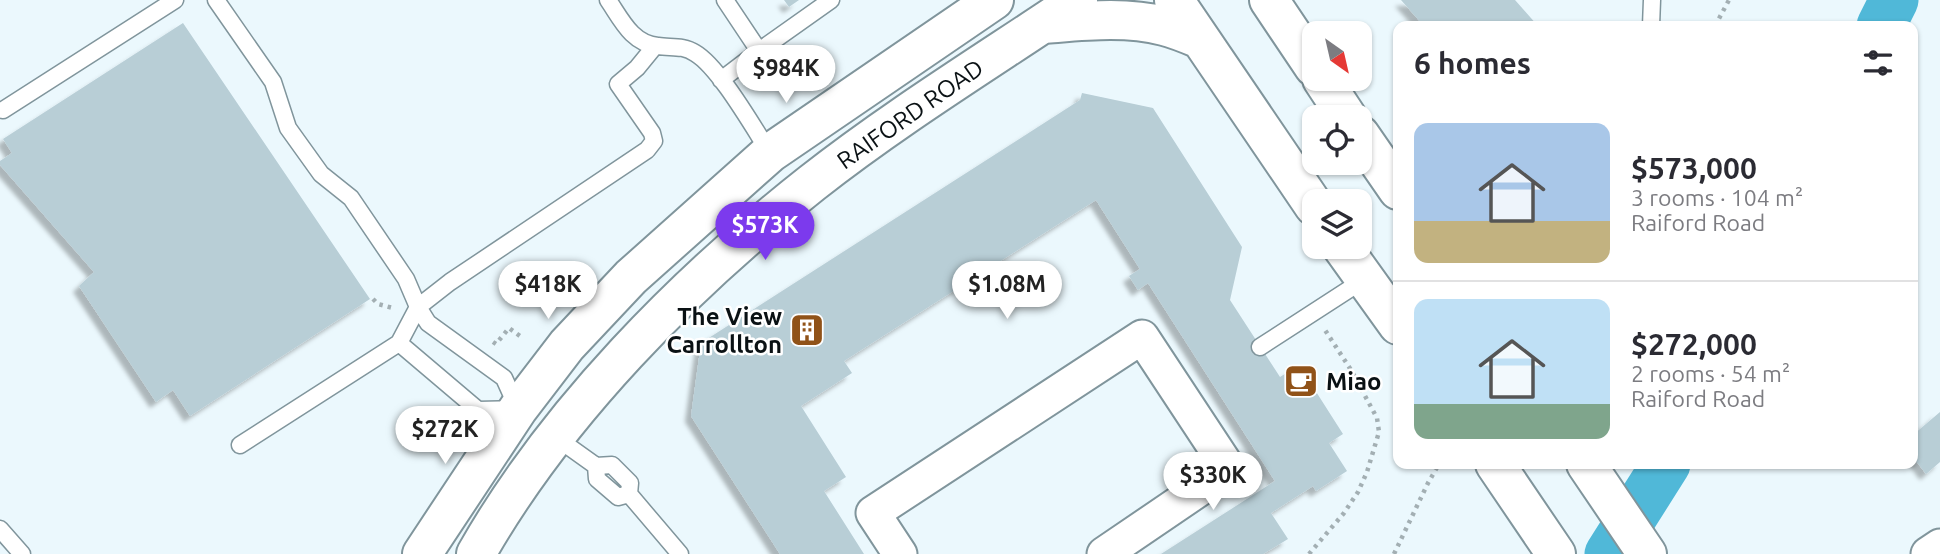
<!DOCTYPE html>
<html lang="en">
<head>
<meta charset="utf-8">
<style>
  :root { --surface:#fff; --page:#f7f7f7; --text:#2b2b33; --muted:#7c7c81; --line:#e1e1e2; --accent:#7c3aed }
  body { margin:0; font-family:Ubuntu,sans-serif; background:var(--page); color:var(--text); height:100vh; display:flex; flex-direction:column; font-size:26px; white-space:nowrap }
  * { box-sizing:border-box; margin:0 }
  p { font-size:23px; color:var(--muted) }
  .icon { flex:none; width:38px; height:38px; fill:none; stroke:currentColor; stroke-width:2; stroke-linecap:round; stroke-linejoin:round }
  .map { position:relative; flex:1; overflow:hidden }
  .details { position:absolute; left:1393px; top:21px; width:525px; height:448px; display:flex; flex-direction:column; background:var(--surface); border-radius:14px; box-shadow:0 2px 5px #0004 }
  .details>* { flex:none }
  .needle { width:46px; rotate:146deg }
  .buttons { position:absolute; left:1302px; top:21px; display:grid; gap:14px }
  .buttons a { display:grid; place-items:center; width:70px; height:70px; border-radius:14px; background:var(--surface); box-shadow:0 2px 5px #0004; font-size:35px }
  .price { position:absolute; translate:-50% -60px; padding:0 16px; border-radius:24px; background:#fff; color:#222; font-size:23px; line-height:46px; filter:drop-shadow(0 2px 4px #0008) }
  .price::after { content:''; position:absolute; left:50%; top:42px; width:21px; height:16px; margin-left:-10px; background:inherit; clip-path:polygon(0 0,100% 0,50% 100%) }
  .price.current { background:var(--accent); color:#fff }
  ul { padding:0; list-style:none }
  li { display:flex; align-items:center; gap:21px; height:175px; padding:0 21px }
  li+li { border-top:2px solid var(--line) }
  li span { display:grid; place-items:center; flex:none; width:196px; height:140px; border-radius:14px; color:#555 }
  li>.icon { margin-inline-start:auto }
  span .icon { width:84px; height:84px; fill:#fffc; stroke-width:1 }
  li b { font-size:30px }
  h2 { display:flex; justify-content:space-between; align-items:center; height:84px; padding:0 21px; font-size:30px }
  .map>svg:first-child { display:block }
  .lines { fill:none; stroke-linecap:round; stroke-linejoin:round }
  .river { stroke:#50b8d8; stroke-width:49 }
  .building { fill:#b8ced6; filter:url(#shadow) }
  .lane-casing { stroke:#80959c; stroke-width:19 }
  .street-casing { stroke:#80959c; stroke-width:37 }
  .secondary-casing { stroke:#80959c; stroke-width:42 }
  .path { stroke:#a3afb3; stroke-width:4.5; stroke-dasharray:3.5 5; stroke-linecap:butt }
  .lane { stroke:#fff; stroke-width:16 }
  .street { stroke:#fff; stroke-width:33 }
  .secondary { stroke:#fff; stroke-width:38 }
  .labels { text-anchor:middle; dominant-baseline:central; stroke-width:5; stroke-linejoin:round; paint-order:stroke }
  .street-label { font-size:24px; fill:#0a1114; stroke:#fff }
  .poi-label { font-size:24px; font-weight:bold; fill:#0a1114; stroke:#fff; text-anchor:end }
</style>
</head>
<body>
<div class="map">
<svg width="1940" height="554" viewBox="0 0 1940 554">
  <defs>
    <filter id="shadow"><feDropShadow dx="-6" dy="6" stdDeviation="2" flood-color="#0004"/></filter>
  </defs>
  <rect width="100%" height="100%" fill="#ebf8fd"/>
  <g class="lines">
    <!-- river -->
    <path class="river" d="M1881 26 1894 0
      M1609 554 1666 464"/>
  </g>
  <!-- building -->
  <path class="building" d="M784 0H799L789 7Z
    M1401 0H1515L1538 26H1424Z
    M183 23 370 299 190 416 173 390 156 402 79 286 94 272 0 165V161L12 153 3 139Z
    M1082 93 1153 108 1242 247 1230 300 1280 377 1299 365 1343 434 1329 443 1347 471 1316 491 1313 486 1271 513 1288 539 1263 554H1161L1275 481 1148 283 1138 290 1129 276 1140 269 1096 200 844 361 852 373 801 406 846 477 824 491 864 554H780L691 416 701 343 1080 100Z
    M1940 412V462L1926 474 1913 457V435Z"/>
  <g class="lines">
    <!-- lane casing -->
    <g class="lane-casing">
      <path id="lane" d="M216 0 273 82 288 128 321 174 351 198 406 279 418 307 428 323 504 378 518 409 478 410 399 343
        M608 0C621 19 632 44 658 46 671 48 683 45 695 53 719 67 753 127 770 153
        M725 0 759 51 831 0
        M1651 26 1652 0
        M721 80 759 51
        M3 110 175 0
        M1260 347 1365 279
        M554 436 596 466 612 465 630 483 629 494 680 554
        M240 445 399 343 418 307 450 282 647 150 654 141 652 133 618 84 637 68 655 46
        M596 466 597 479 618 497 629 494
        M0 529 22 554"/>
    </g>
    <!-- street casing -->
    <g class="street-casing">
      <path id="street" d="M900 554 873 513 1142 337 1229 469 1104 554
        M1928 554 1940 546"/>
    </g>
    <!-- secondary casing -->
    <g class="secondary-casing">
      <path id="secondary" d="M1174 0 1314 206
        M1269 0 1314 67
        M1044 24C1083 21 1125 16 1164 26 1176 29 1188 34 1200 39
        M1322 79 1347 117
        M1360 135 1398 190
        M1342 247 1398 325
        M1495 464 1556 554
        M1586 464 1647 554
        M422 554 518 409 567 345 631 277 770 153 994 0
        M476 554C556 413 685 283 812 183 896 117 989 60 1078 0"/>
    </g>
    <!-- path -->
    <path class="path" d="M1715 26 1729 0
      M373 299 378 304 393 308
      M493 342 496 344 509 328 520 336
      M1309 554 1344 513 1358 492 1367 472 1379 432 1377 418 1351 370 1325 330
      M1394 554 1428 483 1439 464"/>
    <!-- lane -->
    <use href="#lane" class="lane"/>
    <!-- street -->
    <use href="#street" class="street"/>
    <!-- secondary -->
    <use href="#secondary" class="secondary"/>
  </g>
  <!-- icons -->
  <defs>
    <g id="building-square" transform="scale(1.75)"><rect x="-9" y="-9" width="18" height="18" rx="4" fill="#905218" stroke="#fff"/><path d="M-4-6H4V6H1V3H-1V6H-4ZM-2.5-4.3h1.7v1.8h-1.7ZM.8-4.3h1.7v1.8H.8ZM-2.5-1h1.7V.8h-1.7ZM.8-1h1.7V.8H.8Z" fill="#fff"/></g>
    <g id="cafe-square" transform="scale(1.75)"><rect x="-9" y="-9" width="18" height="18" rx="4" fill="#905218" stroke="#fff"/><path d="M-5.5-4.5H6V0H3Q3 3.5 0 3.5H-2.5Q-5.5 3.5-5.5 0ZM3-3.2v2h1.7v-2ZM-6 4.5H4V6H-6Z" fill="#fff"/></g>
  </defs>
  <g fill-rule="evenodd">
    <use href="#building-square" x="807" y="330"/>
    <use href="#cafe-square" x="1301" y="381"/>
  </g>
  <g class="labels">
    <!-- street labels -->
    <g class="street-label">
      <text transform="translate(910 114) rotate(-35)">RAIFORD ROAD</text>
    </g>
    <!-- poi labels -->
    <g class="poi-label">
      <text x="782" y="316">The View<tspan x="782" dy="28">Carrollton</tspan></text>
      <text x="1326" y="381" text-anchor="start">Miao</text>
    </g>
  </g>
</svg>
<div class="buttons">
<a><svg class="needle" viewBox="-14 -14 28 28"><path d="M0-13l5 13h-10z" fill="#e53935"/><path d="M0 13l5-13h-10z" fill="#7c7c81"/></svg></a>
<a><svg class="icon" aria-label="locate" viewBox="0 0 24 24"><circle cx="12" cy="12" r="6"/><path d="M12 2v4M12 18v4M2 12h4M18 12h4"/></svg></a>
<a><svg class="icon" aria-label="layers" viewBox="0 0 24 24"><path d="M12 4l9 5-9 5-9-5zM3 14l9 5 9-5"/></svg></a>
</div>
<b class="price" style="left:786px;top:105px">$984K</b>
<b class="price current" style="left:765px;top:262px">$573K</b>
<b class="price" style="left:548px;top:321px">$418K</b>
<b class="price" style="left:1007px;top:321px">$1.08M</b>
<b class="price" style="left:445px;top:466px">$272K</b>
<b class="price" style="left:1213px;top:512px">$330K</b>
<section class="details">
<h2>6 homes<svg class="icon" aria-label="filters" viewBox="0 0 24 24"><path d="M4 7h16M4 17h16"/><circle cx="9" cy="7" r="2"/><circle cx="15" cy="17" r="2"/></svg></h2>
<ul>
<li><span style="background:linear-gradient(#a9c7e8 70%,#c2b280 0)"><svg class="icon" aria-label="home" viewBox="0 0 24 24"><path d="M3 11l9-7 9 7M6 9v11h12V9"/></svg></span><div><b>$573,000</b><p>3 rooms · 104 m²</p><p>Raiford Road</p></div></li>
<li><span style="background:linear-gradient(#bfe0f5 75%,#7fa58c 0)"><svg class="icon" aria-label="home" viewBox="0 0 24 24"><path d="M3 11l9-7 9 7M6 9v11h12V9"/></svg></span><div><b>$272,000</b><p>2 rooms · 54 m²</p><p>Raiford Road</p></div></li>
</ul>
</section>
</div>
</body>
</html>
